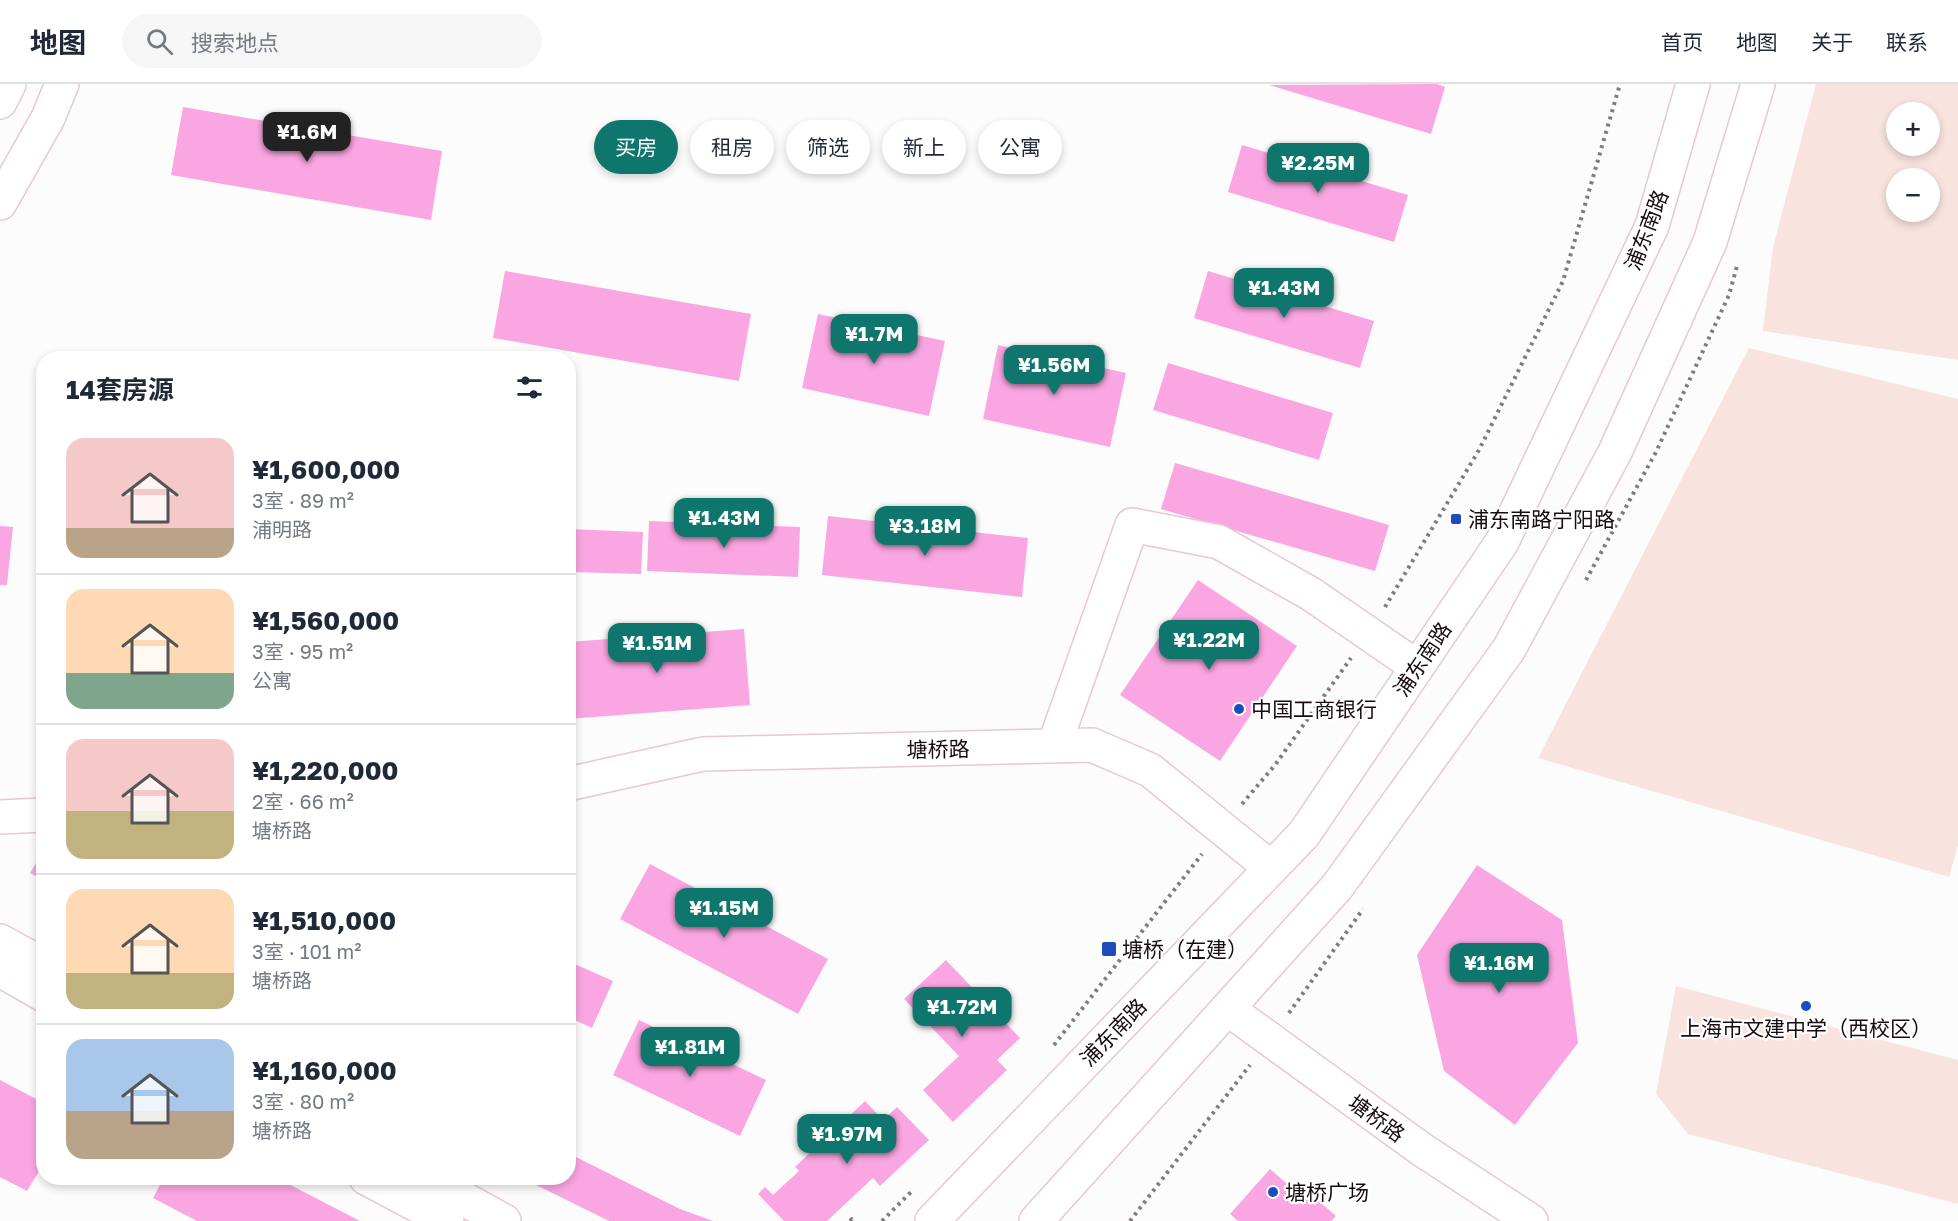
<!DOCTYPE html>
<html lang="zh">
<head>
<meta charset="utf-8">
<style>
  :root { --surface:#fff; --page:#f6f6f7; --text:#1f2937; --muted:#747a83; --line:#e0e1e3; --accent:#0f766e }
  body { margin:0; font-family:"Golos Text","Noto Sans SC",sans-serif; background:var(--page); color:var(--text); height:100vh; display:flex; flex-direction:column; font-size:22px; white-space:nowrap }
  * { box-sizing:border-box; margin:0 }
  p { font-size:20px; color:var(--muted) }
  .icon { flex:none; width:33px; height:33px; fill:none; stroke:currentColor; stroke-width:2; stroke-linecap:round; stroke-linejoin:round }
  .map { position:relative; flex:1; overflow:hidden }
  .drawer { position:absolute; left:36px; top:267px; width:540px; height:834px; display:flex; flex-direction:column; background:var(--surface); border-radius:24px; box-shadow:0 3px 9px #0003 }
  .drawer>* { flex:none }
  .guide { position:absolute; left:594px; top:36px; width:570px; height:54px; display:flex; gap:12px }
  .fabs { position:absolute; left:1886px; top:18px; display:grid; gap:12px }
  .fabs a { display:grid; place-items:center; width:54px; height:54px; border-radius:50%; background:var(--surface); box-shadow:0 3px 9px #0003; font-size:30px }
  .price { position:absolute; translate:-50% -51px; padding:0 14px; border-radius:12px; background:var(--accent); color:#fff; font-size:20px; line-height:39px; filter:drop-shadow(0 2px 3px #0008) }
  .price::after { content:''; position:absolute; left:50%; top:36px; width:18px; height:14px; margin-left:-9px; background:inherit; clip-path:polygon(0 0,100% 0,50% 100%) }
  .price.selected { background:#222; color:#fff }
  ul { padding:0; list-style:none }
  li { display:flex; align-items:center; gap:18px; height:150px; padding:0 30px }
  li+li { border-top:2px solid var(--line) }
  li span { display:grid; place-items:center; flex:none; width:168px; height:120px; border-radius:18px; color:#555 }
  li>.icon { margin-inline-start:auto }
  span .icon { width:72px; height:72px; fill:#fffc; stroke-width:1 }
  li b { font-size:26px }
  h2 { display:flex; justify-content:space-between; align-items:center; height:72px; padding:0 30px; font-size:26px }
  .tag { padding:0 21px; border-radius:27px; background:var(--surface); box-shadow:0 3px 9px #0003; font-size:21px; line-height:54px }
  .tag.selected { background:var(--accent); color:#fff }
  header { display:flex; align-items:center; gap:36px; box-sizing:border-box; height:84px; padding:0 30px; background:var(--surface); border-bottom:2px solid var(--line) }
  header strong { font-size:28px }
  nav { display:flex; gap:33px; margin-inline-start:auto; font-size:21px }
  .search { width:420px; height:54px; background:var(--page); display:flex; align-items:center; gap:15px; box-sizing:border-box; padding:0 21px; border-radius:33px; color:var(--muted); font-size:22px }
  .map>svg:first-child { display:block }
  .green { fill:#f8e3de; fill-rule:evenodd }
  .building { fill:#faa6e2 }
  .lines { fill:none; stroke-linecap:round; stroke-linejoin:round }
  .minor-casing { stroke:#ebc6d3; stroke-width:36 }
  .secondary-casing { stroke:#ebc6d3; stroke-width:36 }
  .primary-casing { stroke:#ebc6d3; stroke-width:36 }
  .path { stroke:#827b7e; stroke-width:4; stroke-dasharray:3 4.5; stroke-linecap:butt }
  .minor { stroke:#fff; stroke-width:33 }
  .secondary { stroke:#fff; stroke-width:33 }
  .primary { stroke:#fff; stroke-width:33 }
  .poi-dot { fill:#1c4dba; stroke:#fff; stroke-width:2 }
  .labels { text-anchor:middle; dominant-baseline:central; stroke-width:4.5; stroke-linejoin:round; paint-order:stroke }
  .street-label { font-size:21px; fill:#170b0f; stroke:#fff }
  .poi-label { font-size:21px; fill:#170b0f; stroke:#fff; text-anchor:start }
</style>
</head>
<body>
<header>
<strong>地图</strong>
<div class="search"><svg class="icon" aria-label="search" viewBox="0 0 24 24"><circle cx="10" cy="10" r="6"/><path d="M15 15l6 6"/></svg>搜索地点</div>
<nav><a>首页</a><a>地图</a><a>关于</a><a>联系</a></nav>
</header>
<div class="map">
<svg width="1958" height="1137" viewBox="0 0 1958 1137">
  <rect width="100%" height="100%" fill="#fcfcfc"/>
  <!-- green -->
  <path class="green" d="M1816 0H1958V276L1763 247 1773 163ZM1896 28H1929V62H1896ZM1896 94H1929V128H1896Z
    M1749 264 1958 315V761L1949 793 1538 674Z
    M1676 902 1958 976V1120L1688 1050 1656 1010Z"/>
  <!-- building -->
  <path class="building" d="M1437 0 1445 3 1431 50 1269 1Z
    M183 23 442 67 431 136 171 91Z
    M1242 61 1408 111 1394 158 1228 108Z
    M505 187 751 230 739 297 493 254Z
    M1208 187 1374 237 1360 284 1194 234Z
    M818 230 945 257 929 332 802 304Z
    M998 261 1126 289 1110 363 983 335Z
    M1168 279 1333 329 1319 376 1153 326Z
    M1175 379 1389 441 1375 487 1161 425Z
    M828 432 1028 454 1022 513 822 491Z
    M649 437 800 443 798 493 647 487Z
    M0 442 13 443 7 501H0Z
    M568 445 643 448 641 490 568 488Z
    M1198 496 1297 562 1220 677 1120 611Z
    M744 545 750 621 568 635V558Z
    M44 765V797L30 789Z
    M650 780 828 875 798 930 620 835Z
    M1477 781 1562 836 1578 959 1515 1041 1444 987 1417 871Z
    M946 876 1020 954 997 976 1007 986 953 1038 923 1006 959 972 904 915Z
    M568 877 613 897 592 944 568 933Z
    M639 936 766 996 740 1052 613 991Z
    M0 996 44 1019V1079L27 1107 0 1093Z
    M865 1017 883 1036 897 1023 929 1056 880 1102 873 1094 827 1137H784L758 1110 765 1103 773 1111 799 1087 795 1083 819 1060 825 1065 845 1046 840 1041Z
    M568 1069 680 1125 713 1137H609L522 1094H568Z
    M1270 1085 1300 1111 1305 1105 1336 1132 1331 1137H1238L1230 1130Z
    M150 1094H277L360 1137H197L153 1114 161 1099Z"/>
  <g class="lines">
    <!-- minor casing -->
    <g class="minor-casing">
      <path id="minor" d="M1054 662 1132 441 1219 458 1311 510 1417 583
        M568 700 703 670 1092 661 1150 686 1271 784
        M0 733 44 731
        M1228 925 1421 1065 1531 1137"/>
    </g>
    <!-- secondary casing -->
    <g class="secondary-casing">
      <path id="secondary" d="M0 18 9 0
        M0 119 48 34 62 0
        M0 857 44 881
        M0 886 44 911
        M366 1094 447 1137
        M426 1094 504 1137"/>
    </g>
    <!-- primary casing -->
    <g class="primary-casing">
      <path id="primary" d="M932 1137 1304 750 1502 458 1652 142 1693 0
        M1036 1137 1337 803 1509 565 1615 368 1710 158 1758 0"/>
    </g>
    <!-- path -->
    <path class="path" d="M1586 496 1656 368 1729 211 1737 182
      M1385 523 1479 366 1563 197 1620 0
      M1242 720 1275 681 1351 574
      M1289 929 1363 825
      M1054 961 1202 770
      M850 1137 852 1135 854 1137
      M882 1137 913 1106
      M1130 1137 1250 981"/>
    <!-- minor -->
    <use href="#minor" class="minor"/>
    <!-- secondary -->
    <use href="#secondary" class="secondary"/>
    <!-- primary -->
    <use href="#primary" class="primary"/>
  </g>
  <!-- markers -->
  <g class="poi-dot">
    <rect x="1450" y="429" width="12" height="12" rx="3"/>
    <circle cx="1239" cy="625" r="6"/>
    <rect x="1101" y="857" width="16" height="16" rx="3"/>
    <circle cx="1806" cy="922" r="6"/>
    <circle cx="1273" cy="1108" r="6"/>
  </g>
  <g class="labels">
    <!-- street labels -->
    <g class="street-label">
      <text transform="translate(1646 146) rotate(-69)">浦东南路</text>
      <text transform="translate(1422 575) rotate(-56)">浦东南路</text>
      <text transform="translate(938 665) rotate(-1)">塘桥路</text>
      <text transform="translate(1113 948) rotate(-46)">浦东南路</text>
      <text transform="translate(1377 1034) rotate(36)">塘桥路</text>
    </g>
    <!-- poi labels -->
    <g class="poi-label">
      <text x="1468" y="435">浦东南路宁阳路</text>
      <text x="1251" y="625">中国工商银行</text>
      <text x="1122" y="865">塘桥（在建）</text>
      <text x="1806" y="944" text-anchor="middle">上海市文建中学（西校区）</text>
      <text x="1285" y="1108">塘桥广场</text>
    </g>
  </g>
</svg>
<div class="fabs">
<a>+</a>
<a>−</a>
</div>
<b class="price selected" style="left:307px;top:79px">¥1.6M</b>
<b class="price" style="left:1318px;top:110px">¥2.25M</b>
<b class="price" style="left:1284px;top:235px">¥1.43M</b>
<b class="price" style="left:874px;top:281px">¥1.7M</b>
<b class="price" style="left:1054px;top:312px">¥1.56M</b>
<b class="price" style="left:724px;top:465px">¥1.43M</b>
<b class="price" style="left:925px;top:473px">¥3.18M</b>
<b class="price" style="left:1209px;top:587px">¥1.22M</b>
<b class="price" style="left:657px;top:590px">¥1.51M</b>
<b class="price" style="left:724px;top:855px">¥1.15M</b>
<b class="price" style="left:1499px;top:910px">¥1.16M</b>
<b class="price" style="left:962px;top:954px">¥1.72M</b>
<b class="price" style="left:690px;top:994px">¥1.81M</b>
<b class="price" style="left:847px;top:1081px">¥1.97M</b>
<div class="guide">
<a class="tag selected">买房</a>
<a class="tag">租房</a>
<a class="tag">筛选</a>
<a class="tag">新上</a>
<a class="tag">公寓</a>
</div>
<section class="drawer">
<h2>14套房源<svg class="icon" aria-label="filters" viewBox="0 0 24 24"><path d="M4 7h16M4 17h16"/><circle cx="9" cy="7" r="2"/><circle cx="15" cy="17" r="2"/></svg></h2>
<ul>
<li><span style="background:linear-gradient(#f6c9c9 75%,#b9a48a 0)"><svg class="icon" aria-label="home" viewBox="0 0 24 24"><path d="M3 11l9-7 9 7M6 9v11h12V9"/></svg></span><div><b>¥1,600,000</b><p>3室 · 89 m²</p><p>浦明路</p></div></li>
<li><span style="background:linear-gradient(#ffd9b3 70%,#7fa58c 0)"><svg class="icon" aria-label="home" viewBox="0 0 24 24"><path d="M3 11l9-7 9 7M6 9v11h12V9"/></svg></span><div><b>¥1,560,000</b><p>3室 · 95 m²</p><p>公寓</p></div></li>
<li><span style="background:linear-gradient(#f6c9c9 60%,#c2b280 0)"><svg class="icon" aria-label="home" viewBox="0 0 24 24"><path d="M3 11l9-7 9 7M6 9v11h12V9"/></svg></span><div><b>¥1,220,000</b><p>2室 · 66 m²</p><p>塘桥路</p></div></li>
<li><span style="background:linear-gradient(#ffd9b3 70%,#c2b280 0)"><svg class="icon" aria-label="home" viewBox="0 0 24 24"><path d="M3 11l9-7 9 7M6 9v11h12V9"/></svg></span><div><b>¥1,510,000</b><p>3室 · 101 m²</p><p>塘桥路</p></div></li>
<li><span style="background:linear-gradient(#a9c7e8 60%,#b9a48a 0)"><svg class="icon" aria-label="home" viewBox="0 0 24 24"><path d="M3 11l9-7 9 7M6 9v11h12V9"/></svg></span><div><b>¥1,160,000</b><p>3室 · 80 m²</p><p>塘桥路</p></div></li>
</ul>
</section>
</div>
</body>
</html>
